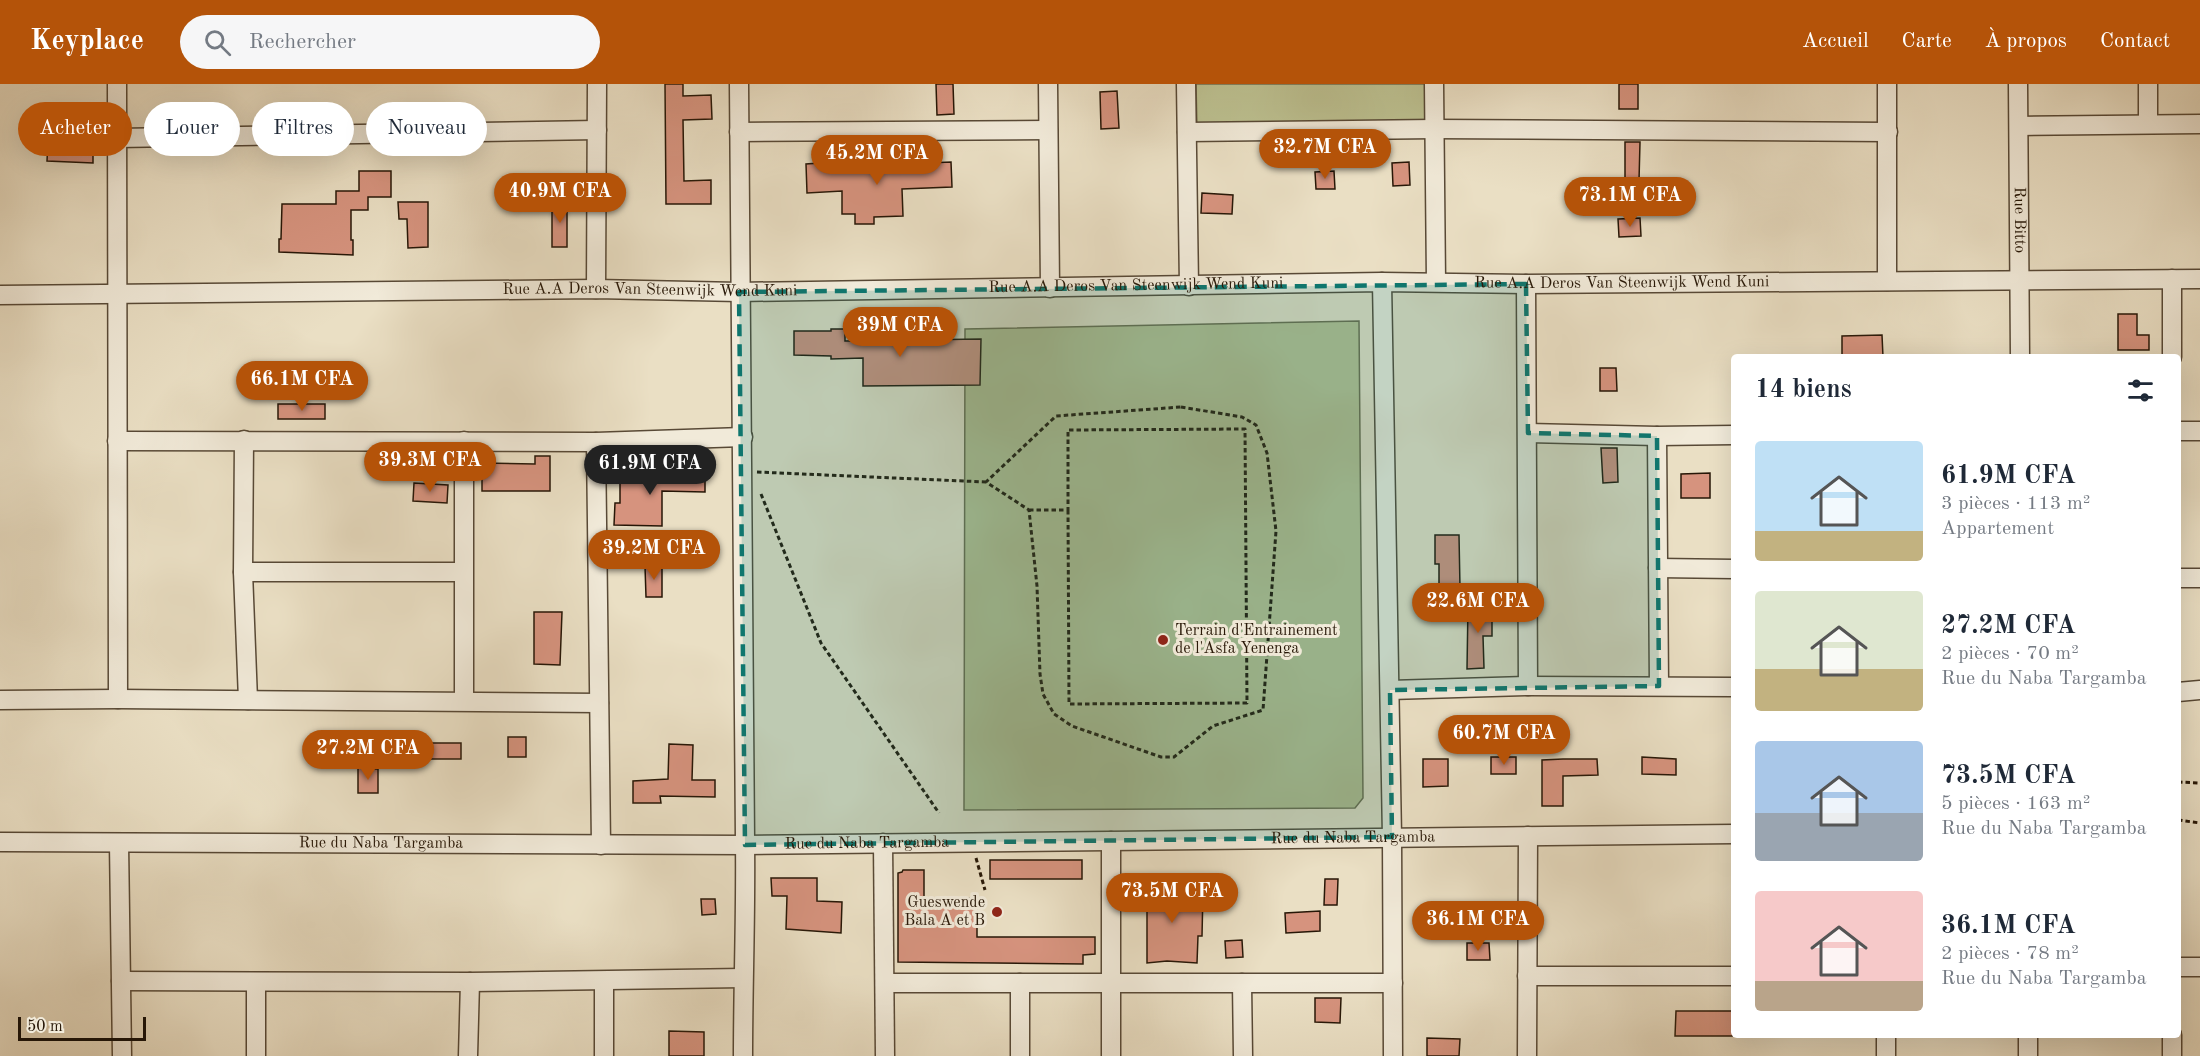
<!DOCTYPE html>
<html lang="fr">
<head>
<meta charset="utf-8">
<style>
  :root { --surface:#fff; --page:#f6f6f7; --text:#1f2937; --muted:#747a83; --accent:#b45309 }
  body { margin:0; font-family:"Old Standard TT",serif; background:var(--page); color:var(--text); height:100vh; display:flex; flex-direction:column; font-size:22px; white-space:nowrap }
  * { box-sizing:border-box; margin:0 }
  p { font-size:20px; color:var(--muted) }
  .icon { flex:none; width:33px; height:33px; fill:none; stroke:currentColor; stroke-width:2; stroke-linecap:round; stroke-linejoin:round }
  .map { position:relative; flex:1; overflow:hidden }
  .details { position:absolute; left:1731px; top:270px; width:450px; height:684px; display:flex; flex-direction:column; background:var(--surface); border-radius:6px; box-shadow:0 6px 24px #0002 }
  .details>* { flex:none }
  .guide { position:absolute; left:18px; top:18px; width:570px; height:54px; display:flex; gap:12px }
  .scale { position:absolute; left:18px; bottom:15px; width:128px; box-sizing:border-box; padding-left:6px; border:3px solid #271707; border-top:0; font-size:16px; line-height:21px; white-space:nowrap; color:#271707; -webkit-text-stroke:4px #f1ead9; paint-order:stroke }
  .price { position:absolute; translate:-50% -51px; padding:0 14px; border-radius:21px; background:var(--accent); color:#fff; font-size:20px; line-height:39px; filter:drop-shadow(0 2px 3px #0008) }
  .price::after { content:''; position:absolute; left:50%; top:36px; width:18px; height:14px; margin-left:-9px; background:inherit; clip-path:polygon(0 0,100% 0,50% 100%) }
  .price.on { background:#222; color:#fff }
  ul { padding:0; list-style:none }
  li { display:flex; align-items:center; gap:18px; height:150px; padding:0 24px }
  li span { display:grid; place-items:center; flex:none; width:168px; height:120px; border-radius:6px; color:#555 }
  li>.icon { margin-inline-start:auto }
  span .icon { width:72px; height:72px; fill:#fffc; stroke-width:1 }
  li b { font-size:26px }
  h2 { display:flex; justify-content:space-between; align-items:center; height:72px; padding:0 24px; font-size:26px }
  .tag { padding:0 21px; border-radius:27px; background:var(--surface); box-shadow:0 6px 24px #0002; font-size:21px; line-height:54px }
  .tag.on { background:var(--accent); color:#fff }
  header { display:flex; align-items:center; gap:36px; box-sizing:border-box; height:84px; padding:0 30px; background:var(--accent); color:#fff }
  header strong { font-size:28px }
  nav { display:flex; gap:33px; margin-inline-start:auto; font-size:21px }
  .search { width:420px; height:54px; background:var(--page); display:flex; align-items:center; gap:15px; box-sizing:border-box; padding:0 21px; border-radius:33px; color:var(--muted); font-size:22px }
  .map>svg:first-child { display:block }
  .green { fill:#bcc090; stroke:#726c4c; stroke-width:1.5 }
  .building { fill:#d6937e; stroke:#271707; stroke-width:1.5 }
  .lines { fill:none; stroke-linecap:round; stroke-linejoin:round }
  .minor-casing { stroke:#584936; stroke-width:21 }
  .path { stroke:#271707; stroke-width:3; stroke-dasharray:4.5 3; stroke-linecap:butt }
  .minor { stroke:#f1ead9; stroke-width:18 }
  .marked { fill:#0f766e; fill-opacity:0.2; stroke:#0f766e; stroke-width:4.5; stroke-dasharray:12 8; stroke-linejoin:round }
  .poi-dot { fill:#8f2418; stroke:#f1ead9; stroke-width:2 }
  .labels { text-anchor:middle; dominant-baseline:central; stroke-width:6; stroke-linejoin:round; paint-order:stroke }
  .street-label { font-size:16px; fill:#271707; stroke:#f1ead9 }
  .poi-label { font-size:16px; fill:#271707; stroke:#f1ead9; text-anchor:start }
</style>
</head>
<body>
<header>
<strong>Keyplace</strong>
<div class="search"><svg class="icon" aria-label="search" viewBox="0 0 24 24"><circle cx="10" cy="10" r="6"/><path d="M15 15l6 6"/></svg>Rechercher</div>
<nav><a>Accueil</a><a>Carte</a><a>À propos</a><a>Contact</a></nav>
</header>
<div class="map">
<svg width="2200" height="972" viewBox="0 0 2200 972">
  <rect width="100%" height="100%" fill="#eadfc4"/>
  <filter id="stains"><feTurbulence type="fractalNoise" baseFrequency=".00333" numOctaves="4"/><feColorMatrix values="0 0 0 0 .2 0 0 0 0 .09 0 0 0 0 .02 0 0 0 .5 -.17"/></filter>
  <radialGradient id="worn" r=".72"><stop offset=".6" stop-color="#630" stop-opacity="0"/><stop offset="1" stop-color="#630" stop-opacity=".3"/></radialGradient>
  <!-- green -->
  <path class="green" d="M1196 0H1429V43L1197 45Z
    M1359 237 1363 714 1355 724 964 726 965 245Z"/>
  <!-- building -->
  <path class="building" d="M665 0H683V12L711 11 712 35 683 36 684 97 711 96V120H666Z
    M936 0H953L954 30 937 31Z
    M1619 0H1638V25H1619Z
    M1117 7 1119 44 1101 45 1100 8Z
    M48 57 93 58V79L47 77Z
    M1625 58H1640L1639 97H1625Z
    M883 71H904V80L951 78 952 103 902 105 903 132 874 133V140H855V130H842V107L807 109 806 80 834 78V88L883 87Z
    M1409 78 1410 101 1393 102 1392 79Z
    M359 87H391V113H368V126H351V156H353V171L279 168V155H281L282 120H336V107H359Z
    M1334 87 1335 105H1316L1315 88Z
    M1202 109 1233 111 1232 130 1201 129Z
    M552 116H567V163H552Z
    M398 118H428V163L408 164 407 135H399Z
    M1640 134 1641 152 1619 153 1618 135Z
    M2118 230H2137V251H2149V266H2118Z
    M831 245H845V257L981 255 980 301 863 302V274L831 275V272L794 271V247H831Z
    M1882 251 1883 273H1842V252Z
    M1600 284H1616L1617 307H1600Z
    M278 320H325V335H278Z
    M1601 364H1617L1618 398 1603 399Z
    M535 372H550V407H482V379L535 380Z
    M1710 389V414H1681V390Z
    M620 390 705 391V408L662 407V442L614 441 615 419H620Z
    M414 399 448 401 447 419 413 417Z
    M1435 451H1459L1460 504 1439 505V480H1435Z
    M645 482H662V513H646Z
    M1468 522H1492V552H1483L1484 584 1467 585Z
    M534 528H562L560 581 534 580Z
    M508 653H526V673H508Z
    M348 655 350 673 312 675V657Z
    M427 659H461V675H427Z
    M669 660 693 661 692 696H715V713L660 712 661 719H633V697L668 695Z
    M1491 673H1516V690H1491Z
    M1642 673 1676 675V691L1642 690Z
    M1423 675H1448V702L1423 703Z
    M1563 675H1597L1598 691 1563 692V722H1542V676Z
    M358 684 378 685V709H358Z
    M990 776H1082V795H990Z
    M903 786H924V814H977V853H1095V870L1083 871V880L898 878V789L902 788Z
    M771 794H817V817L842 818 841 849 786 845 787 812H772Z
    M1325 795H1338L1337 821H1324Z
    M1203 807 1202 852H1198L1197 879 1167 877 1147 879V824H1132V808Z
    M701 815H715L716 830 702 831Z
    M1320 827V847L1286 849 1285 829Z
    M1242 856 1243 873 1226 874 1225 857Z
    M1467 859H1489L1490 876H1467Z
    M1315 914H1341L1340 939 1315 938Z
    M1676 927H1734V952H1675Z
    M669 947 704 948V972H669Z
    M1427 954 1460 955 1459 972H1427Z"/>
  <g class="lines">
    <!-- minor casing -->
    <g class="minor-casing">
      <g id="minor">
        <path d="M117 0 118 615"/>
        <path d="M739 0C739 252 745 505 745 757 746 829 743 900 743 972"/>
        <path d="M1048 0 1050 204"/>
        <path d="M1186 0 1189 202"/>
        <path d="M1434 0 1436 198"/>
        <path d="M1887 0V197"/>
        <path id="s1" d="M2018 0 2020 273"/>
        <path d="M2148 0V40"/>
        <path d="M2019 42 2200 40"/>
        <path d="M739 48 1048 46"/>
        <path d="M1187 48 1434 45 1888 48"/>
        <path d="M117 54 597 46"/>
        <path d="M2172 195V273"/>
        <path d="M1382 198 1392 753 1393 972"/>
        <path d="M1526 200 1528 602"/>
        <path d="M596 205 597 0"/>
        <path id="s2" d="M0 211 596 205 739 208 1382 198 1526 200 2200 195"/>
        <path d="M2178 347H2200"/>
        <path d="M1528 349 1657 352 1734 351"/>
        <path d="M1657 352 1659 602"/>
        <path d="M244 356 243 488 248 616"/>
        <path d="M117 357 596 358 743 353"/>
        <path d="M464 357V616"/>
        <path d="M596 358 601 761"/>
        <path d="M1658 484 1734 485"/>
        <path d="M243 488H463"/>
        <path d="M2178 494H2200"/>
        <path d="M1390 606 1528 602 1734 603"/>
        <path d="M2178 608 2200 606"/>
        <path d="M0 616 118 615 599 619"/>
        <path d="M1111 757V972"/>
        <path id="s3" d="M0 758 745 761 1734 750"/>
        <path d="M119 759 122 972"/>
        <path d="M883 759 885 972"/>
        <path d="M2178 883H2200"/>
        <path d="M1527 892H1734"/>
        <path d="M121 897 470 898 743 894"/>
        <path d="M256 898V972"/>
        <path d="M885 899H1393"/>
        <path d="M1020 899V972"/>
        <path d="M1242 899 1243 972"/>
        <path d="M1886 951V972"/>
        <path d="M2028 951V972"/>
        <path d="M468 972 470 898"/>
        <path d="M604 972V897"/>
        <path d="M1527 972 1528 752"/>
        <path d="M2172 972V951"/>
      </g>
    </g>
    <!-- path -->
    <path class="path" d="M1181 323 1242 333 1256 341 1267 369 1276 447 1263 626 1213 642 1174 673H1161L1072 642 1054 630 1043 610 1040 590 1037 502 1029 426 986 398 1056 332Z
      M757 388 986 398
      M761 410 821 559 939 729
      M1029 426H1068V346L1245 345 1247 619 1069 620 1068 426
      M2178 698 2200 699
      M2178 736 2200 739
      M976 774 985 806"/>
    <!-- minor -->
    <use href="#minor" class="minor"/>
  </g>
  <!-- marked area -->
  <path class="marked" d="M1526 200 1528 349 1657 352 1659 602 1390 606 1392 753 745 761 739 208Z"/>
  <!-- markers -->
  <g class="poi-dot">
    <circle cx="1163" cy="556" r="6"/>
    <circle cx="997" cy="828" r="6"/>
  </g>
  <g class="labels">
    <!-- street labels -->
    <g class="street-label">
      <text stroke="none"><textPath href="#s1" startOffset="136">Rue Bitto</textPath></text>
      <text stroke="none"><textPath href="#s2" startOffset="1622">Rue A.A Deros Van Steenwijk Wend Kuni</textPath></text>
      <text stroke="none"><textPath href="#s2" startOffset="1136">Rue A.A Deros Van Steenwijk Wend Kuni</textPath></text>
      <text stroke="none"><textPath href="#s2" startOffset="650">Rue A.A Deros Van Steenwijk Wend Kuni</textPath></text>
      <text stroke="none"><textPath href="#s3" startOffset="1353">Rue du Naba Targamba</textPath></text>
      <text stroke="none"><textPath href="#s3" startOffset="867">Rue du Naba Targamba</textPath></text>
      <text stroke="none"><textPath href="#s3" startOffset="381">Rue du Naba Targamba</textPath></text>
    </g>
    <!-- poi labels -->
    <g class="poi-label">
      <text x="1175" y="547">Terrain d'Entrainement<tspan x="1175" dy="18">de l'Asfa Yenenga</tspan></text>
      <text x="985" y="819" text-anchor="end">Gueswende<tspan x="985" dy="18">Bala A et B</tspan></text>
    </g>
  </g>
  <rect width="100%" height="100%" filter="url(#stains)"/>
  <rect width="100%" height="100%" fill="url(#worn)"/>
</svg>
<div class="scale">50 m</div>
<b class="price" style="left:1325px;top:96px">32.7M CFA</b>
<b class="price" style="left:877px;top:102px">45.2M CFA</b>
<b class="price" style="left:560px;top:140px">40.9M CFA</b>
<b class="price" style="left:1630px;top:144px">73.1M CFA</b>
<b class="price" style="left:900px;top:274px">39M CFA</b>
<b class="price" style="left:302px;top:328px">66.1M CFA</b>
<b class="price" style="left:430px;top:409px">39.3M CFA</b>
<b class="price on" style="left:650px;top:412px">61.9M CFA</b>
<b class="price" style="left:654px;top:497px">39.2M CFA</b>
<b class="price" style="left:1478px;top:550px">22.6M CFA</b>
<b class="price" style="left:1504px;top:682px">60.7M CFA</b>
<b class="price" style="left:368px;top:697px">27.2M CFA</b>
<b class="price" style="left:1172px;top:840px">73.5M CFA</b>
<b class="price" style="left:1478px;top:868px">36.1M CFA</b>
<div class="guide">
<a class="tag on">Acheter</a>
<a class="tag">Louer</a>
<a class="tag">Filtres</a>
<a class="tag">Nouveau</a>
</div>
<section class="details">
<h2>14 biens<svg class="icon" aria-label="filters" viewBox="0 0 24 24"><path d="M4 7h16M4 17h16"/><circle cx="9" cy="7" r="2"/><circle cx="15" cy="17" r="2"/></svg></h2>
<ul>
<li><span style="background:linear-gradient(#bfe0f5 75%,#c2b280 0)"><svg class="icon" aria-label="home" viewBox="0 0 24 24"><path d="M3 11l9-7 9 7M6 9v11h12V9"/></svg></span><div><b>61.9M CFA</b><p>3 pièces · 113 m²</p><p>Appartement</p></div></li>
<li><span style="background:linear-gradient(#dfe7d0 65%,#c2b280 0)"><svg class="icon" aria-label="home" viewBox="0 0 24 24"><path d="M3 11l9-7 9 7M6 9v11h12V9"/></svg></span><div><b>27.2M CFA</b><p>2 pièces · 70 m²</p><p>Rue du Naba Targamba</p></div></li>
<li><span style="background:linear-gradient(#a9c7e8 60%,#9aa5b1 0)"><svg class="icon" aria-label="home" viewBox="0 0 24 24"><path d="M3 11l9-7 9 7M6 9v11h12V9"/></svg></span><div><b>73.5M CFA</b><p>5 pièces · 163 m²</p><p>Rue du Naba Targamba</p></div></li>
<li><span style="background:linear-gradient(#f6c9c9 75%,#b9a48a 0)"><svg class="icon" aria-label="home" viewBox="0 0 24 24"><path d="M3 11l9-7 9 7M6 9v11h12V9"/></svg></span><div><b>36.1M CFA</b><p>2 pièces · 78 m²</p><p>Rue du Naba Targamba</p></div></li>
</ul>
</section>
</div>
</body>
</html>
